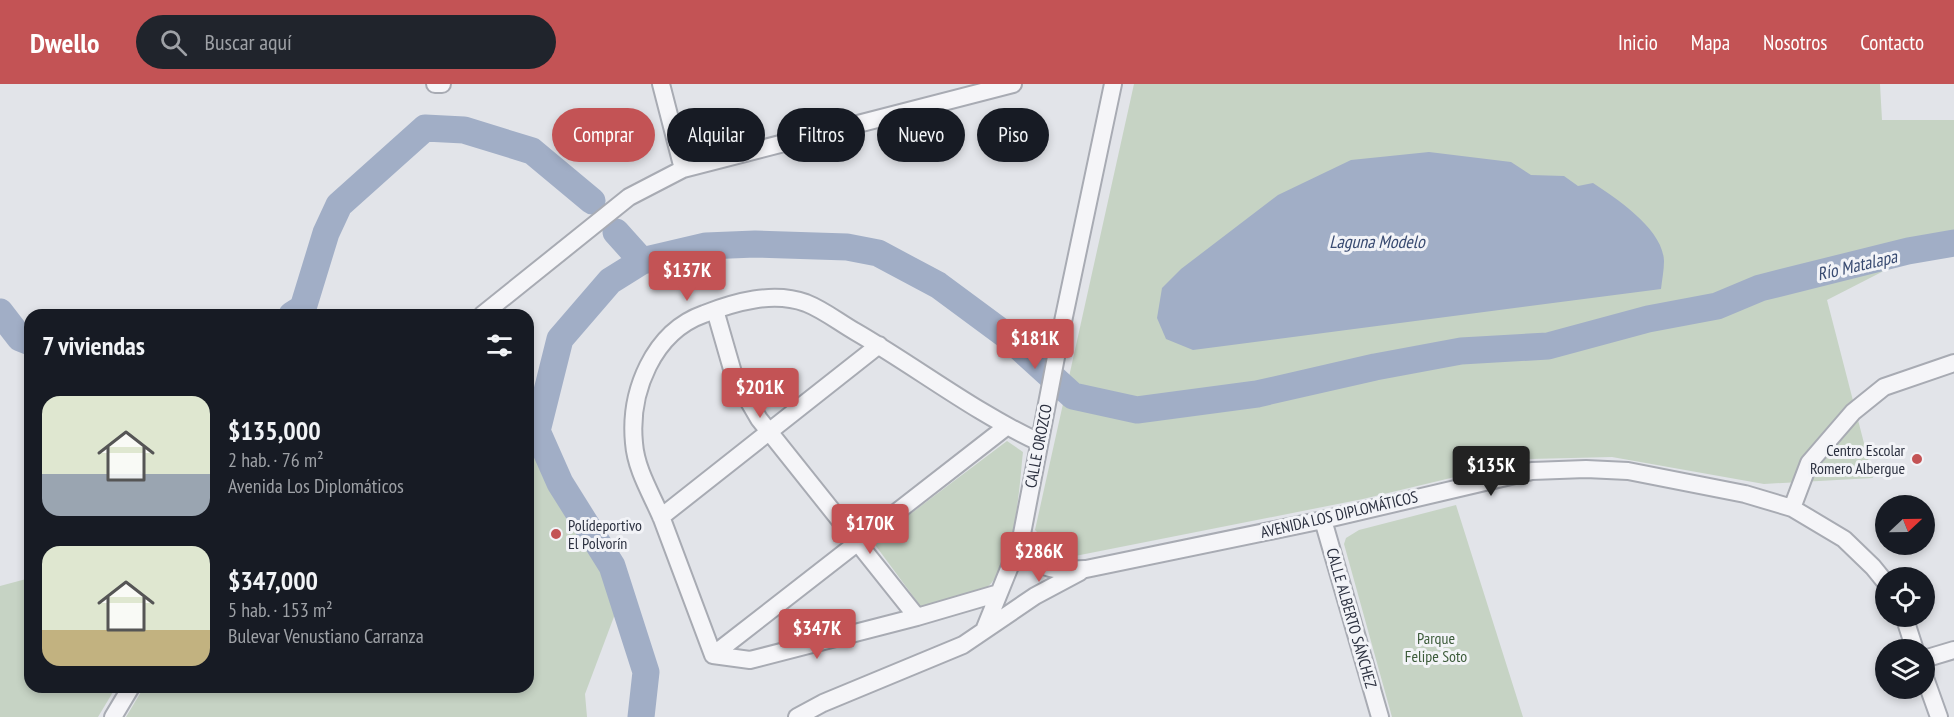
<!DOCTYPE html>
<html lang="es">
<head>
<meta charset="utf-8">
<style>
  :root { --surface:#171b24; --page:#20242c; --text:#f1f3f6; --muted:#9ea1a6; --accent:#c35355 }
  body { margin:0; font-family:"PT Sans Narrow",sans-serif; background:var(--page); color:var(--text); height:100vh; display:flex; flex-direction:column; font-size:22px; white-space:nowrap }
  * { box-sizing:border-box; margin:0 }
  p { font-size:20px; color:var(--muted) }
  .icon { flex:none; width:33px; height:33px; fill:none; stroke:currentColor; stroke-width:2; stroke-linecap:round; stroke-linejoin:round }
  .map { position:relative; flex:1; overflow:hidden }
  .sheet { position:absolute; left:24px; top:225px; width:510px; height:384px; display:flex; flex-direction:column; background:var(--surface); border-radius:18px; box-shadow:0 3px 9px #0003 }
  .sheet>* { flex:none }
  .banner { position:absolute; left:552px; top:24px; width:570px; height:54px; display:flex; gap:12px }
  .needle { width:39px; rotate:68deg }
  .controls { position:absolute; left:1875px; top:411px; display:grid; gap:12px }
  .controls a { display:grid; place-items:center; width:60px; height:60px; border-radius:50%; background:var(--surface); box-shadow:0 3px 9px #0003; font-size:30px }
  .price { position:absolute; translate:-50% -51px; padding:0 14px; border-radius:6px; background:var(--accent); color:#fff; font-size:20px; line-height:39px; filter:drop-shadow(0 2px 3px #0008) }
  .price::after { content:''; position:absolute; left:50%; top:36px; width:18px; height:14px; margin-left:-9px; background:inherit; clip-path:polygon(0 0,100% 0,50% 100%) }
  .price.on { background:#222; color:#fff }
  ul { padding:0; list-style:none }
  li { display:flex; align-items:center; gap:18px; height:150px; padding:0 18px }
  li span { display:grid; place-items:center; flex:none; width:168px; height:120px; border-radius:18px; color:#555 }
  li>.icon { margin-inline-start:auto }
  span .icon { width:72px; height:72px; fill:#fffc; stroke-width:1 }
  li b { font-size:26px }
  h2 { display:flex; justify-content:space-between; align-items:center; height:72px; padding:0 18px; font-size:26px }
  .pill { padding:0 21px; border-radius:27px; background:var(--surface); box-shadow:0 3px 9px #0003; font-size:21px; line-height:54px }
  .pill.on { background:var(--accent); color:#fff }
  header { display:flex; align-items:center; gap:36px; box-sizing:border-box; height:84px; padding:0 30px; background:var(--accent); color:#fff }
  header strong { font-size:28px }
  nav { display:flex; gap:33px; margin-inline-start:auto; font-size:21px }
  .search { width:420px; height:54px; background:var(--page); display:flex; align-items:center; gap:15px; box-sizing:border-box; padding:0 21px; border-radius:33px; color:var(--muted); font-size:22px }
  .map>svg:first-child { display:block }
  .green { fill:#c6d3c4 }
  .water { fill:#a1aec6 }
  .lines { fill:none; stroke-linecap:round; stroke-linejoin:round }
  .river { stroke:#a1aec6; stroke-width:27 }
  .minor-casing { stroke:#a8abb3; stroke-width:20 }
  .minor { stroke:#f5f5f8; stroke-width:16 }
  .poi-dot { fill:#c35355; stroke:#f2f3f7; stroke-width:2 }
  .labels { text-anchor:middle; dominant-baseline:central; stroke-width:6; stroke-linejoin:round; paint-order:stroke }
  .street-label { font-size:16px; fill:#2c3140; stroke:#f2f3f7 }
  .poi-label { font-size:16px; fill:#2c3140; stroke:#f2f3f7; text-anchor:end }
  .park-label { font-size:16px; fill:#3c5b3a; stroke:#f2f3f7 }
  .water-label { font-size:18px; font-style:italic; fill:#394b71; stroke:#f2f3f7 }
</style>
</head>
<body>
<header>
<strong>Dwello</strong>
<div class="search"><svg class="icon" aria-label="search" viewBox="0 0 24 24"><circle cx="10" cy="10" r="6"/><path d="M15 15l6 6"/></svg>Buscar aquí</div>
<nav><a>Inicio</a><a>Mapa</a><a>Nosotros</a><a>Contacto</a></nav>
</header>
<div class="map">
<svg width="1954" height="633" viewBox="0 0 1954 633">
  <rect width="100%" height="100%" fill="#e2e4e9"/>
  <!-- green -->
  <path class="green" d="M1134 0H1880L1882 36H1954V151L1827 216 1873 394 1764 400 1612 373 1530 375 1363 415 1070 473 1056 467 1035 446Z
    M528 297 530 343 562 417 605 483 618 522 585 610 587 633H126L144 603H528Z
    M1007 357 1023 368C1019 402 1016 493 979 508 961 515 940 518 921 523L873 458Z
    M1456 421 1523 633H1392L1344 460 1346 454 1359 446Z
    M30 494V603H116L98 633H0V502Z"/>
  <!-- water -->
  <path class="water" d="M1429 68 1511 78 1531 91 1564 92 1578 102 1593 99C1617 115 1663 145 1664 177 1664 186 1662 196 1661 205L1193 266 1166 255 1157 234 1162 204 1181 185 1278 111 1351 76Z"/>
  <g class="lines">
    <!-- river -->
    <path class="river" d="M616 148 642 177
      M0 228 20 254 30 258
      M292 231 303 224 326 149 339 121 425 44 464 46 532 67 592 117
      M641 633 646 588 612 482 560 399 537 347 560 255 610 197 642 177 706 162 755 160 847 163 878 169 938 201 1007 252 1073 312 1137 326 1257 310 1375 283 1461 267 1548 262 1648 235 1717 222 1760 204 1908 167 1954 159"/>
    <!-- minor casing -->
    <g class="minor-casing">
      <path id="minor" d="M435 0H442
        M661 0 683 85
        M715 226 734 292 759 335 917 533 999 509
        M482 231 629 113 683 85 1013 0
        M1792 424 1809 379 1853 328 1884 303 1954 279
        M661 433 879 261
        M1323 436 1380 633
        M1021 455C1039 488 1051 487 1086 485L1323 436 1532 387 1586 385 1628 387 1745 410 1792 424 1844 455 1873 483 1886 499
        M1904 532 1915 566
        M985 544 1021 455 1061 247 1113 0
        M713 571C696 526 679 480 662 435 652 411 636 386 634 359 629 308 653 248 704 230 735 218 773 207 806 219 824 226 840 239 856 248 918 284 974 328 1039 358
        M713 571 1006 343
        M713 571 750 576 917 533
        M1924 575 1954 566
        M1924 591 1939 633
        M113 633 131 603
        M797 633 823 619 963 561 1035 512 1080 488"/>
    </g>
    <!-- minor -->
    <use href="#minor" class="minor"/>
  </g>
  <!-- markers -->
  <g class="poi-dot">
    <circle cx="1917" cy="375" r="6"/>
    <circle cx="556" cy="450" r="6"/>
  </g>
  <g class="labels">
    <!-- street labels -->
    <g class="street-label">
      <text transform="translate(1038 362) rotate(-79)">CALLE OROZCO</text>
      <text transform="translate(1339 430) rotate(-13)">AVENIDA LOS DIPLOMÁTICOS</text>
      <text transform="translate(1352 534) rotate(74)">CALLE ALBERTO SÁNCHEZ</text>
    </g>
    <!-- poi labels -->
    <g class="poi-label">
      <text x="1905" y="366">Centro Escolar<tspan x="1905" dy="18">Romero Albergue</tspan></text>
      <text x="568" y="441" text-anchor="start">Polideportivo<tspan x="568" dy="18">El Polvorín</tspan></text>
    </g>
    <!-- park labels -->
    <g class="park-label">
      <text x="1436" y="554">Parque<tspan x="1436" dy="18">Felipe Soto</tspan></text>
    </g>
    <!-- water labels -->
    <g class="water-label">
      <text x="1377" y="157">Laguna Modelo</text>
      <text transform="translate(1857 181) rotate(-13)">Río Matalapa</text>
    </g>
  </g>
</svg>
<div class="controls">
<a><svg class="needle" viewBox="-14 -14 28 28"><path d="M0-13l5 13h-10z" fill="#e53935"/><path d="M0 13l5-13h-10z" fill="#9ea1a6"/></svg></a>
<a><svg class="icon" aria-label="locate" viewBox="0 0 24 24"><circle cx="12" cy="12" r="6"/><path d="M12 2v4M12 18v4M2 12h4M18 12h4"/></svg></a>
<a><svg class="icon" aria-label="layers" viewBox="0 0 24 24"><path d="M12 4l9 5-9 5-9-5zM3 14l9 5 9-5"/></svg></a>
</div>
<b class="price" style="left:687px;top:218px">$137K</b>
<b class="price" style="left:1035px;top:286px">$181K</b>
<b class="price" style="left:760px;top:335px">$201K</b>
<b class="price on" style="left:1491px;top:413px">$135K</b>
<b class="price" style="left:870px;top:471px">$170K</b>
<b class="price" style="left:1039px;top:499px">$286K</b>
<b class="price" style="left:817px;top:576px">$347K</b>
<div class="banner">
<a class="pill on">Comprar</a>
<a class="pill">Alquilar</a>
<a class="pill">Filtros</a>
<a class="pill">Nuevo</a>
<a class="pill">Piso</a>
</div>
<section class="sheet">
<h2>7 viviendas<svg class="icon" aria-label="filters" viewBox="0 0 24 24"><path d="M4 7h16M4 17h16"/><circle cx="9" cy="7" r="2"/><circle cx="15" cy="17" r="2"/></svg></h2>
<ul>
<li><span style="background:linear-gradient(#dfe7d0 65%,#9aa5b1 0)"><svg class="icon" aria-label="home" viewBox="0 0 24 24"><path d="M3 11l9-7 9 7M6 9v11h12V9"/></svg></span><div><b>$135,000</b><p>2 hab. · 76 m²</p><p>Avenida Los Diplomáticos</p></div></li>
<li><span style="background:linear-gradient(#dfe7d0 70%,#c2b280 0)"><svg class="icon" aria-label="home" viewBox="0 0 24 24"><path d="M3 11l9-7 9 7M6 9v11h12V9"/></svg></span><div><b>$347,000</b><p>5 hab. · 153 m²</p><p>Bulevar Venustiano Carranza</p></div></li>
</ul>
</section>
</div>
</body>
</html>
